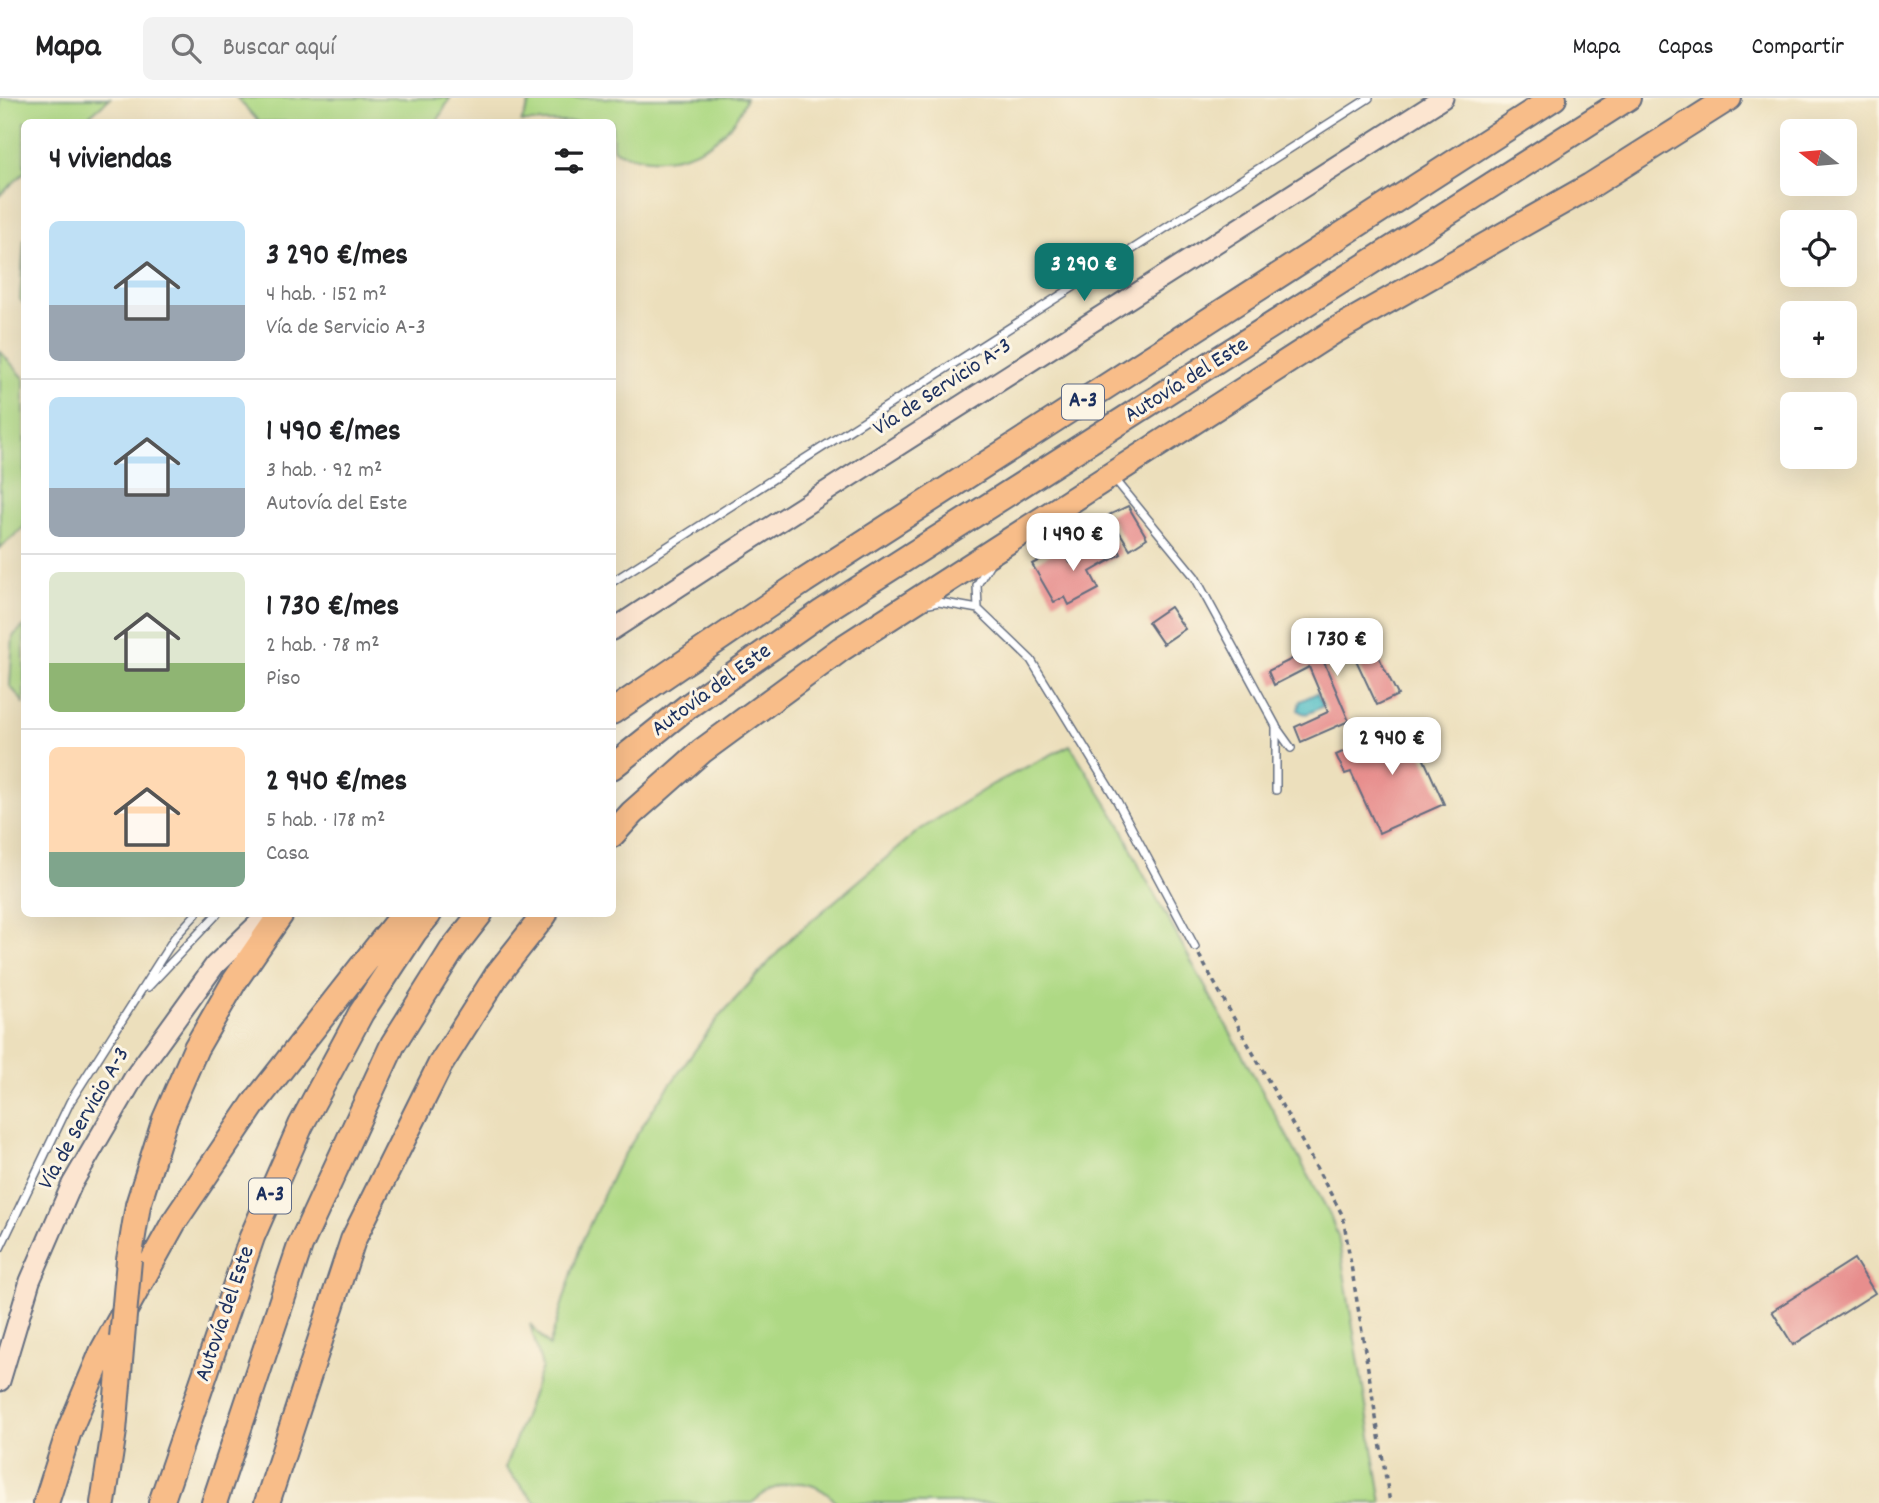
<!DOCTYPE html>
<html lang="es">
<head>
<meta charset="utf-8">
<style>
  :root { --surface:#fff; --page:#f2f2f2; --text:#202124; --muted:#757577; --line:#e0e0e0; --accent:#0f766e }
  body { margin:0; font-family:Dekko,sans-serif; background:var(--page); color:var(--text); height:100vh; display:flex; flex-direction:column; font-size:26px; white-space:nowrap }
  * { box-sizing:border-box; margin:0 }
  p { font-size:23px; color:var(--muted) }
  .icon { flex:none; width:38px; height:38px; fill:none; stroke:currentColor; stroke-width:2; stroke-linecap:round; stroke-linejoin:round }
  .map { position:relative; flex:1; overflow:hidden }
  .sheet { position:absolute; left:21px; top:21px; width:595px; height:798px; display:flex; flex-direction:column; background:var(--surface); border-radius:10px; box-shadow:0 7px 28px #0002 }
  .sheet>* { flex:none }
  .needle { width:46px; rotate:286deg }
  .fabs { position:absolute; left:1780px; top:21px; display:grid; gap:14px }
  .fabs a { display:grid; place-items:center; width:77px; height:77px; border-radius:10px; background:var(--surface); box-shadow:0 7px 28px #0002; font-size:35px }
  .price { position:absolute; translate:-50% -60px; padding:0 16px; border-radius:14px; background:#fff; color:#222; font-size:23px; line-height:46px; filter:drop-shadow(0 2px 4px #0008) }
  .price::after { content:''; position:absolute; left:50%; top:42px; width:21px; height:16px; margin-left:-10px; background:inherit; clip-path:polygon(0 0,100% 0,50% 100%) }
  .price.active { background:var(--accent); color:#fff }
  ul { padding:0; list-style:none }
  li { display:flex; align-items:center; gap:21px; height:175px; padding:0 28px }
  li+li { border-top:2px solid var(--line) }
  li span { display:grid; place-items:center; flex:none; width:196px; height:140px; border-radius:10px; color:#555 }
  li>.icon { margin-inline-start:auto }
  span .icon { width:84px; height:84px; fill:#fffc; stroke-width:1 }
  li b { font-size:30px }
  h2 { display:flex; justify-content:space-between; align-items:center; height:84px; padding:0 28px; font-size:30px }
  header { display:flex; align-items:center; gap:42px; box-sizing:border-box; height:98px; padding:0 35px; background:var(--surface); border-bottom:2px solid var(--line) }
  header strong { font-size:33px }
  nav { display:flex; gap:38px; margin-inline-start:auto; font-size:24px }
  .search { width:490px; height:63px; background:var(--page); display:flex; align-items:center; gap:18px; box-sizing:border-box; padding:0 24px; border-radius:10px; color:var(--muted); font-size:26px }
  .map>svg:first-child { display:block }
  .green { fill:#aed984; stroke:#648471; stroke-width:2 }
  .water { fill:#4dbcc4; stroke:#347691; stroke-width:2 }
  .building { fill:#e78e8d }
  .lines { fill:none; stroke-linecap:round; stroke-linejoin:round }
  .lane-casing { stroke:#646d7f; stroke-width:10 }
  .secondary-casing { stroke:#646d7f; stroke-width:23 }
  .highway-casing { stroke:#646d7f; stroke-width:28 }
  .path { stroke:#646d7f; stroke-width:3.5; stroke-dasharray:5 5; stroke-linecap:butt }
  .lane { stroke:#fff; stroke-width:7 }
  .secondary { stroke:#fce5d0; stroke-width:19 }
  .highway { stroke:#f8bd89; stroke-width:24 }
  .highway-bridge-casing { stroke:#646d7f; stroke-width:28; stroke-linecap:butt }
  .highway-bridge { stroke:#f8bd89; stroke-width:24 }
  .labels { text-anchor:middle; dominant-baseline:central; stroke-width:6; stroke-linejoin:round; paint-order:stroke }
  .shield { fill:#fcf5e5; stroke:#5e6a86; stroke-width:2 }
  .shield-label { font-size:21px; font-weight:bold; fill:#1b2f5e }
  .street-label { font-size:23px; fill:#1b2f5e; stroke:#fcf5e5 }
</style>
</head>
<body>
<header>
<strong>Mapa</strong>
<div class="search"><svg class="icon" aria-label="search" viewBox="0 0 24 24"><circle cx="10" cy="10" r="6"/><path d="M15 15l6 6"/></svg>Buscar aquí</div>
<nav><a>Mapa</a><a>Capas</a><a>Compartir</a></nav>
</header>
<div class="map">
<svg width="1879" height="1405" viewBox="0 0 1879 1405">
  <rect width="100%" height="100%" fill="#fcf5e5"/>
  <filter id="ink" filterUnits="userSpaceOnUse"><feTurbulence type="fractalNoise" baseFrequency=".0143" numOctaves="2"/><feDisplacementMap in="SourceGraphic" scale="14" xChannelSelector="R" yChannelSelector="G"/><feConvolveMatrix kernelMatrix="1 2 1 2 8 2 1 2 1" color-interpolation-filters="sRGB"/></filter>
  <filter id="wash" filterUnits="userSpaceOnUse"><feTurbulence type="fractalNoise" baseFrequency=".00686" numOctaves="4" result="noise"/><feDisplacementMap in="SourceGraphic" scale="28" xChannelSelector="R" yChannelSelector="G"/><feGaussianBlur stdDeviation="1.57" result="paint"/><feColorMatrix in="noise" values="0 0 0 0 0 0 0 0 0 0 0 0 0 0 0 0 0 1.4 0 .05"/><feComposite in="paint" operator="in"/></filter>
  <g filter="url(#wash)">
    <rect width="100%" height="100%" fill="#ecdfbc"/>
    <!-- green -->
    <path class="green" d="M0 0H110L82 24H24V75L0 97Z
      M237 0H450L437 24H259Z
      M532 0H746C727 54 662 76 613 51L612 24H521Z
      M24 141V207L20 201Z
      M0 253 24 280V429L0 450Z
      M24 528V605L10 588 13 538Z
      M1070 647 1122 730 1140 770 1328 1113 1338 1138 1382 1405H837C811 1376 779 1381 752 1405H536L505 1370 542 1269 530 1226 549 1248 582 1143 617 1068 657 1005 719 919 791 840 918 733 993 686Z"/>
    <!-- water -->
    <path class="water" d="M1317 595 1323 608C1315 612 1306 620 1298 612L1300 603Z"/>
    <g id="blocks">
      <!-- building -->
      <path class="building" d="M1128 408 1147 440 1130 451 1109 417Z
        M1115 443 1121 456 1090 474 1099 491 1069 507 1065 499 1054 504 1032 466 1062 450 1070 465Z
        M1170 509 1185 531 1163 546 1148 524Z
        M1362 526 1398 597 1377 607 1350 549 1323 562 1349 623 1301 644 1295 629 1328 614 1309 569 1274 587 1268 573Z
        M1407 624 1444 706 1379 735 1351 674 1345 676 1336 657Z
        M1854 1161 1875 1195 1793 1247 1772 1213Z"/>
    </g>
  </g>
  <g filter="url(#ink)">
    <use href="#blocks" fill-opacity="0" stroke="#646d7f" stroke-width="2"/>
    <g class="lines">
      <!-- lane casing -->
      <g class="lane-casing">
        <path id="lane" d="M1114 380 1195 479 1276 628V692
          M612 484 1369 0
          M929 506 939 504 978 511 1031 562 1116 701 1195 849
          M978 511 977 487 989 467
          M1276 629 1291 650
          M148 889 217 816
          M0 1150 70 1004 175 839 196 816"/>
      </g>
      <!-- secondary casing -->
      <g class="secondary-casing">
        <path id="secondary" d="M612 532 747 444 1443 0
          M0 1283 30 1183 72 1086 135 978 215 867 268 816"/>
      </g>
      <!-- highway casing -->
      <g class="highway-casing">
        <path id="highway" d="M612 614 804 483 1554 0
          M612 669 687 609 822 514 1628 0
          M612 737 632 715 702 653 841 551 1336 232 1590 88 1729 0
          M129 1162 138 1107 165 1021 196 950 234 884 281 816
          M46 1405 69 1333 103 1252 174 1124 253 1007 403 816
          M103 1405 114 1333 122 1240
          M161 1405 252 1139 301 1027 361 915 415 833 429 816
          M214 1405 300 1148 393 946 452 852 480 816
          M267 1405 353 1142 440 967 497 877 545 816"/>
      </g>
      <!-- path -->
      <path class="path" d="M1199 857 1343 1118 1390 1405"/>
      <!-- lane -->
      <use href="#lane" class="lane"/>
      <!-- secondary -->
      <use href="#secondary" class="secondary"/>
      <!-- highway -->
      <use href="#highway" class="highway"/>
      <!-- highway-bridge casing -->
      <g class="highway-bridge-casing">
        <path id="highway-bridge" d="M122 1240 129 1162"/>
      </g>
      <!-- highway-bridge -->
      <use href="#highway-bridge" class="highway-bridge"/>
    </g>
  </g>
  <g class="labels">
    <!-- shield labels -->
    <g class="shield">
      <rect x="1062" y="286.5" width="42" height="35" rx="5"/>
      <rect x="249" y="1080.5" width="42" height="35" rx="5"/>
    </g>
    <g class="shield-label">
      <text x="1083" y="304">A-3</text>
      <text x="270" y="1098">A-3</text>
    </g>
    <!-- street labels -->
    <g class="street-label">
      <text transform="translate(1187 283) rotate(-32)">Autovía del Este</text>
      <text transform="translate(943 290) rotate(-33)">Vía de Servicio A-3</text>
      <text transform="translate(712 593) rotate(-36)">Autovía del Este</text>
      <text transform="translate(85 1021) rotate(-60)">Vía de Servicio A-3</text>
      <text transform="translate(226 1216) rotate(-71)">Autovía del Este</text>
    </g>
  </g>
</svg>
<div class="fabs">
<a><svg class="needle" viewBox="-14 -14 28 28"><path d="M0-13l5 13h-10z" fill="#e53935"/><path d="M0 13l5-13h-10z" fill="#757577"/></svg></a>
<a><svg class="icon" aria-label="locate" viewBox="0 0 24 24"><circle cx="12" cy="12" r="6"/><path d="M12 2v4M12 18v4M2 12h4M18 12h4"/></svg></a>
<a>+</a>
<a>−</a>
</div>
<b class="price active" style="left:1084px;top:205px">3 290 €</b>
<b class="price" style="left:1073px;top:475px">1 490 €</b>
<b class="price" style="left:1337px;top:580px">1 730 €</b>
<b class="price" style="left:1392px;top:679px">2 940 €</b>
<section class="sheet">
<h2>4 viviendas<svg class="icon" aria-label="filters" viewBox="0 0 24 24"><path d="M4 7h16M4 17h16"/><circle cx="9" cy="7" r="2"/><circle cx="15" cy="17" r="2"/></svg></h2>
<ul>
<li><span style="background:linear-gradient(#bfe0f5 60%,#9aa5b1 0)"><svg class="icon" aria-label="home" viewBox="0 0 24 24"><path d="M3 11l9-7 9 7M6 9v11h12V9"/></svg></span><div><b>3 290 €/mes</b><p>4 hab. · 152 m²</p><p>Vía de Servicio A-3</p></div></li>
<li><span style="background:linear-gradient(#bfe0f5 65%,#9aa5b1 0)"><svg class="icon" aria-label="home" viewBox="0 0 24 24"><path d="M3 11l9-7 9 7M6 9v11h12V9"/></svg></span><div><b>1 490 €/mes</b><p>3 hab. · 92 m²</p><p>Autovía del Este</p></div></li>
<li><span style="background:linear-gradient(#dfe7d0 65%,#8fb573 0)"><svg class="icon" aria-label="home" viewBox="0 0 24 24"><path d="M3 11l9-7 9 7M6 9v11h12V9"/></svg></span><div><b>1 730 €/mes</b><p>2 hab. · 78 m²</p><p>Piso</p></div></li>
<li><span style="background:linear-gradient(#ffd9b3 75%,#7fa58c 0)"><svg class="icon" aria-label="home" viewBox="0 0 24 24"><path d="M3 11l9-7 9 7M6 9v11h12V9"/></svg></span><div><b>2 940 €/mes</b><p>5 hab. · 178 m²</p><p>Casa</p></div></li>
</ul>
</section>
</div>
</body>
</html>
